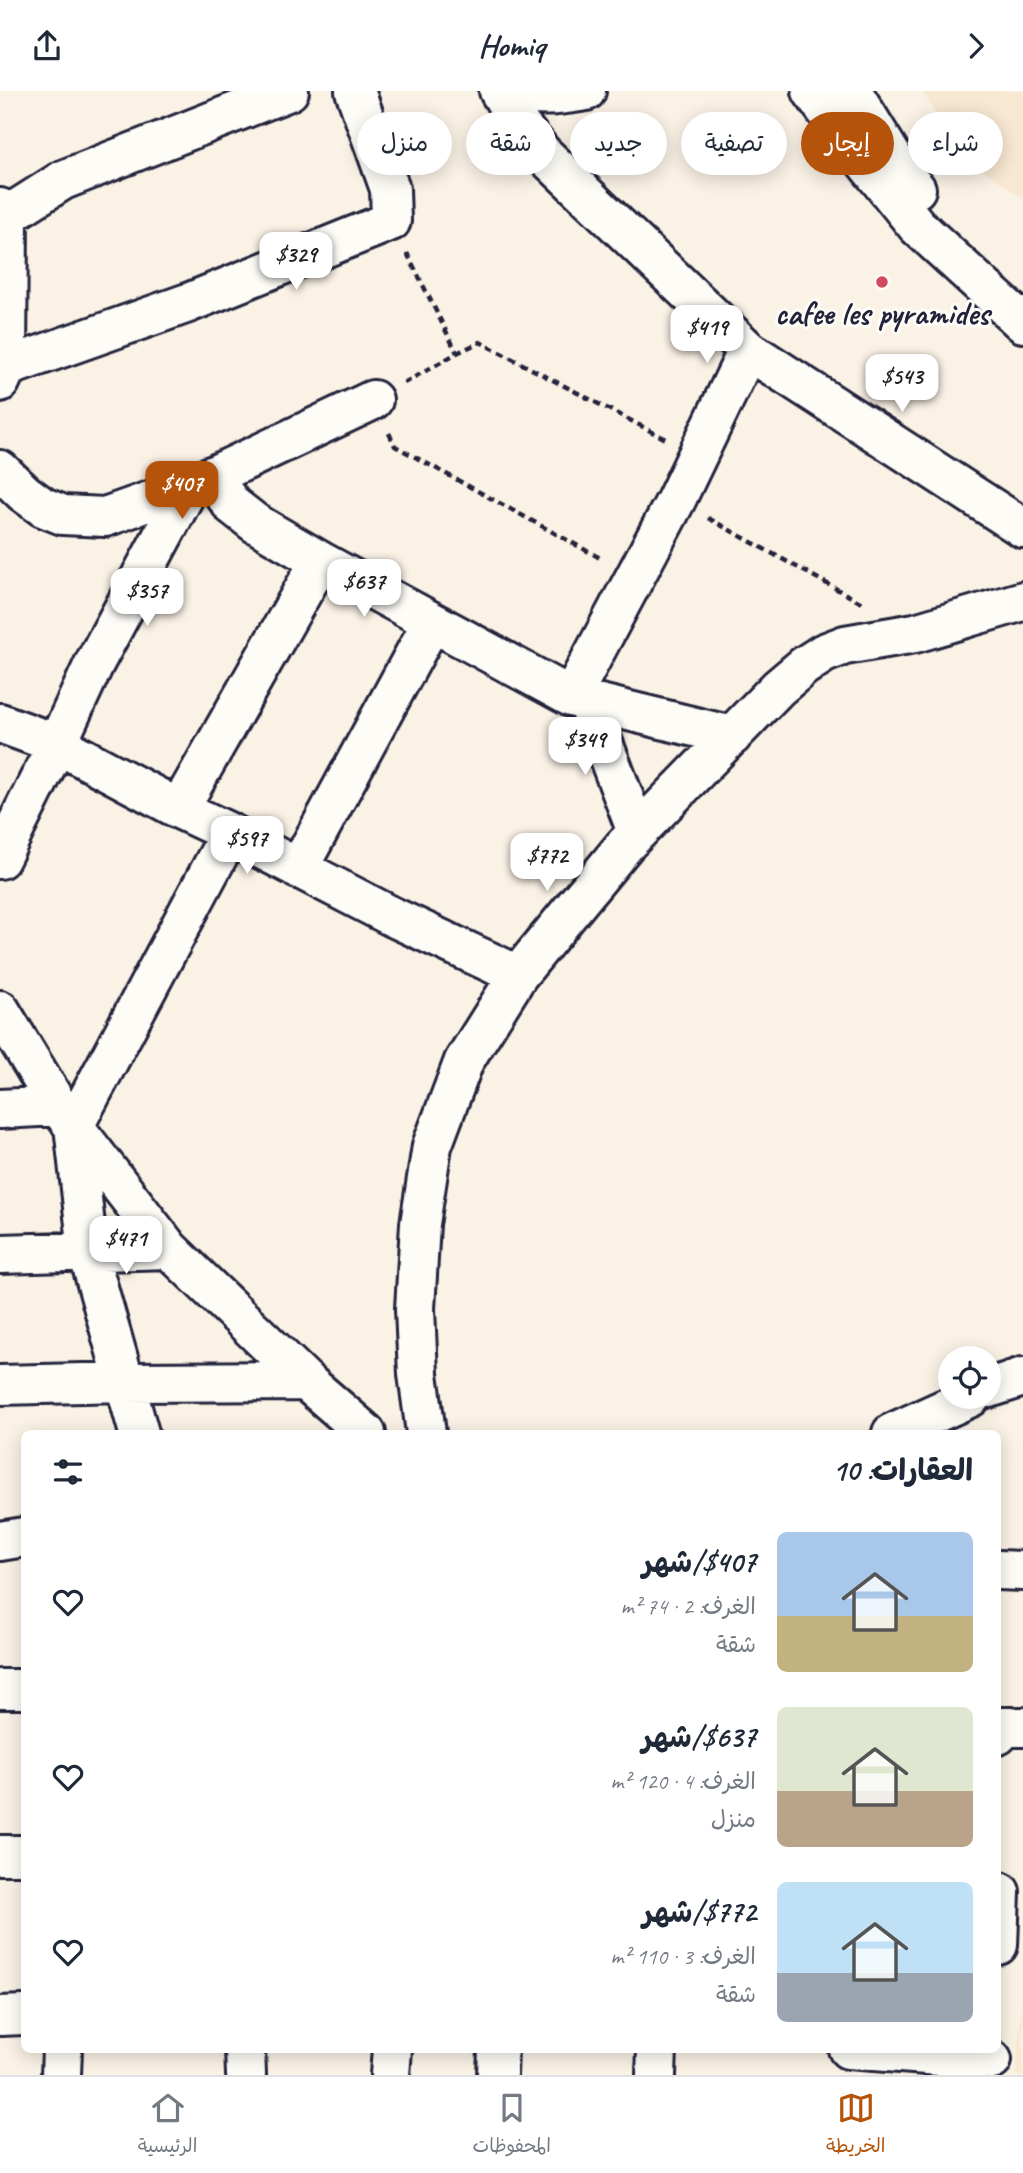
<!DOCTYPE html>
<html lang="ar">
<head>
<meta charset="utf-8">
<style>
  :root { --surface:#fff; --page:#f6f6f7; --text:#1f2937; --muted:#747a83; --line:#e0e1e3; --accent:#b45309 }
  body { margin:0; font-family:Caveat,"Playpen Sans Arabic",sans-serif; background:var(--page); color:var(--text); direction:rtl; height:100vh; display:flex; flex-direction:column; font-size:26px; white-space:nowrap }
  * { box-sizing:border-box; margin:0 }
  p { font-size:23px; color:var(--muted) }
  .icon { flex:none; width:38px; height:38px; fill:none; stroke:currentColor; stroke-width:2; stroke-linecap:round; stroke-linejoin:round }
  .map { position:relative; flex:1; overflow:hidden; direction:ltr }
  .side { position:absolute; left:21px; top:1339px; width:980px; height:623px; display:flex; flex-direction:column; background:var(--surface); border-radius:10px; box-shadow:0 4px 18px #0003; direction:rtl }
  .side>* { flex:none }
  .hud { position:absolute; left:21px; top:21px; width:982px; height:63px; direction:rtl; display:flex; gap:14px }
  .controls { position:absolute; left:938px; top:1255px; display:grid; gap:14px }
  .controls a { display:grid; place-items:center; width:63px; height:63px; border-radius:50%; background:var(--surface); box-shadow:0 4px 18px #0003; font-size:35px }
  .price { position:absolute; translate:-50% -60px; padding:0 16px; border-radius:14px; background:#fff; color:#222; font-size:23px; line-height:46px; filter:drop-shadow(0 2px 4px #0008) }
  .price::after { content:''; position:absolute; left:50%; top:42px; width:21px; height:16px; margin-left:-10px; background:inherit; clip-path:polygon(0 0,100% 0,50% 100%) }
  .price.on { background:var(--accent); color:#fff }
  ul { padding:0; list-style:none }
  li { display:flex; align-items:center; gap:21px; height:175px; padding:0 28px }
  li span { display:grid; place-items:center; flex:none; width:196px; height:140px; border-radius:10px; color:#555 }
  li>.icon { margin-inline-start:auto }
  span .icon { width:84px; height:84px; fill:#fffc; stroke-width:1 }
  li b { font-size:30px }
  h2 { display:flex; justify-content:space-between; align-items:center; height:84px; padding:0 28px; font-size:30px }
  .tag { padding:0 24px; border-radius:32px; background:var(--surface); box-shadow:0 4px 18px #0003; font-size:24px; line-height:63px }
  .tag.on { background:var(--accent); color:#fff }
  header { display:flex; justify-content:space-between; align-items:center; height:91px; padding:0 28px; background:var(--surface); font-size:32px; font-weight:800 }
  .tabs { display:flex; justify-content:space-around; align-items:center; height:98px; border-top:2px solid var(--line); background:var(--surface); font-size:19px; color:var(--muted) }
  .tabs a { display:grid; justify-items:center; gap:4px }
  .tabs .on { color:var(--accent) }
  .map>svg:first-child { display:block }
  .built { fill:#f8e7d1 }
  .lines { fill:none; stroke-linecap:round; stroke-linejoin:round }
  .minor-casing { stroke:#22223b; stroke-width:44 }
  .major-casing { stroke:#22223b; stroke-width:44 }
  .path { stroke:#22223b; stroke-width:4.5; stroke-dasharray:7 5; stroke-linecap:butt }
  .minor { stroke:#fdfcf7; stroke-width:38 }
  .major { stroke:#fdfcf7; stroke-width:38 }
  .poi-dot { fill:#d1495b; stroke:#fdfcf7; stroke-width:2.5 }
  .labels { text-anchor:middle; dominant-baseline:central; stroke-width:6; stroke-linejoin:round; paint-order:stroke }
  .poi-label { font-size:33px; font-weight:bold; fill:#22223b; stroke:#fdfcf7 }
</style>
</head>
<body>
<header><svg class="icon" aria-label="forward" viewBox="0 0 24 24"><path d="M9 5l7 7-7 7"/></svg>Homiq<svg class="icon" aria-label="share" viewBox="0 0 24 24"><path d="M12 15V3M7 8l5-5 5 5M5 13v7h14v-7"/></svg></header>
<div class="map">
<svg width="1023" height="1984" viewBox="0 0 1023 1984">
  <rect width="100%" height="100%" fill="#fbf2e6"/>
  <filter id="ink" filterUnits="userSpaceOnUse"><feTurbulence type="fractalNoise" baseFrequency=".0143" numOctaves="2"/><feDisplacementMap in="SourceGraphic" scale="14" xChannelSelector="R" yChannelSelector="G"/><feConvolveMatrix kernelMatrix="1 2 1 2 8 2 1 2 1" color-interpolation-filters="sRGB"/></filter>
  <g filter="url(#ink)">
    <!-- built -->
    <path class="built" d="M922 0H1023V107L959 62Z
      M1023 1894V1984H1016Z"/>
    <g class="lines">
      <!-- minor casing -->
      <g class="minor-casing">
        <path id="minor" d="M499 0 519 33 542 62 748 259 676 409 571 606
          M515 0C539 8 561 4 586 0
          M0 117 8 124 7 276 0 291
          M8 124 63 89 289 0
          M748 259 1023 437
          M7 276 188 212 391 130 390 98 355 0
          M0 379 24 402 43 416 63 424 105 426 189 396 373 309
          M211 385 232 414 255 432 320 470 571 606 732 645
          M587 610 637 741
          M0 632 57 653 179 718 230 742 393 826 518 884
          M179 718 320 470
          M0 768 57 653 94 573 189 396
          M298 778 432 531
          M0 919 58 1015 169 1158 306 1290 366 1342
          M0 1018 58 1015
          M0 1163 169 1158
          M0 1294 125 1291 306 1290
          M989 1297 1023 1286
          M139 1342 88 1161 74 1035 230 742
          M426 1342 418 1283 415 1218 420 1133 432 1055 464 970 518 884 625 754 778 597 804 575 824 562 845 554 915 542 1023 510
          M892 1342 971 1306
          M0 1450 24 1446
          M998 1479 1023 1480
          M0 1598H24
          M998 1644V1636H1023
          M0 1764H24
          M998 1854 1000 1801
          M0 1925 24 1924
          M245 1958 246 1984
          M848 1958 992 1969
          M61 1984 62 1958
          M390 1984 392 1958
          M497 1984 498 1958
          M656 1984 657 1958"/>
      </g>
      <!-- major casing -->
      <g class="major-casing">
        <path id="major" d="M812 0 849 51 917 135 1023 232
          M852 0 904 85 916 98"/>
      </g>
      <!-- path -->
      <path class="path" d="M407 162 457 262
        M404 292 457 262 480 251 666 348
        M389 342 395 355 602 468
        M708 427 862 512"/>
      <!-- minor -->
      <use href="#minor" class="minor"/>
      <!-- major -->
      <use href="#major" class="major"/>
    </g>
  </g>
  <!-- markers -->
  <circle class="poi-dot" cx="882" cy="191" r="7"/>
  <g class="labels">
    <!-- poi labels -->
    <g class="poi-label">
      <text x="882" y="222">cafee les pyramides</text>
    </g>
  </g>
</svg>
<div class="controls">
<a><svg class="icon" aria-label="locate" viewBox="0 0 24 24"><circle cx="12" cy="12" r="6"/><path d="M12 2v4M12 18v4M2 12h4M18 12h4"/></svg></a>
</div>
<b class="price" style="left:296px;top:201px">$329</b>
<b class="price" style="left:707px;top:274px">$419</b>
<b class="price" style="left:902px;top:323px">$543</b>
<b class="price on" style="left:182px;top:430px">$407</b>
<b class="price" style="left:364px;top:528px">$637</b>
<b class="price" style="left:147px;top:537px">$357</b>
<b class="price" style="left:585px;top:686px">$349</b>
<b class="price" style="left:247px;top:785px">$597</b>
<b class="price" style="left:547px;top:802px">$772</b>
<b class="price" style="left:126px;top:1185px">$471</b>
<div class="hud">
<a class="tag">شراء</a>
<a class="tag on">إيجار</a>
<a class="tag">تصفية</a>
<a class="tag">جديد</a>
<a class="tag">شقة</a>
<a class="tag">منزل</a>
</div>
<section class="side">
<h2>العقارات: 10<svg class="icon" aria-label="filters" viewBox="0 0 24 24"><path d="M4 7h16M4 17h16"/><circle cx="9" cy="7" r="2"/><circle cx="15" cy="17" r="2"/></svg></h2>
<ul>
<li><span style="background:linear-gradient(#a9c7e8 60%,#c2b280 0)"><svg class="icon" aria-label="home" viewBox="0 0 24 24"><path d="M3 11l9-7 9 7M6 9v11h12V9"/></svg></span><div><b>$407/شهر</b><p>الغرف: 2 · 74 m²</p><p>شقة</p></div><svg class="icon" aria-label="heart" viewBox="0 0 24 24"><path d="M12 20l-8-8c-3-5 5-10 8-4 3-6 11-1 8 4z"/></svg></li>
<li><span style="background:linear-gradient(#dfe7d0 60%,#b9a48a 0)"><svg class="icon" aria-label="home" viewBox="0 0 24 24"><path d="M3 11l9-7 9 7M6 9v11h12V9"/></svg></span><div><b>$637/شهر</b><p>الغرف: 4 · 120 m²</p><p>منزل</p></div><svg class="icon" aria-label="heart" viewBox="0 0 24 24"><path d="M12 20l-8-8c-3-5 5-10 8-4 3-6 11-1 8 4z"/></svg></li>
<li><span style="background:linear-gradient(#bfe0f5 65%,#9aa5b1 0)"><svg class="icon" aria-label="home" viewBox="0 0 24 24"><path d="M3 11l9-7 9 7M6 9v11h12V9"/></svg></span><div><b>$772/شهر</b><p>الغرف: 3 · 110 m²</p><p>شقة</p></div><svg class="icon" aria-label="heart" viewBox="0 0 24 24"><path d="M12 20l-8-8c-3-5 5-10 8-4 3-6 11-1 8 4z"/></svg></li>
</ul>
</section>
</div>
<nav class="tabs">
<a class="on"><svg class="icon" aria-label="map" viewBox="0 0 24 24"><path d="M3 6l6-2 6 2 6-2v14l-6 2-6-2-6 2zM9 4v14M15 6v14"/></svg>الخريطة</a>
<a><svg class="icon" aria-label="saved" viewBox="0 0 24 24"><path d="M7 4h10v16l-5-4-5 4z"/></svg>المحفوظات</a>
<a><svg class="icon" aria-label="home" viewBox="0 0 24 24"><path d="M3 11l9-7 9 7M6 9v11h12V9"/></svg>الرئيسية</a>
</nav>
</body>
</html>
